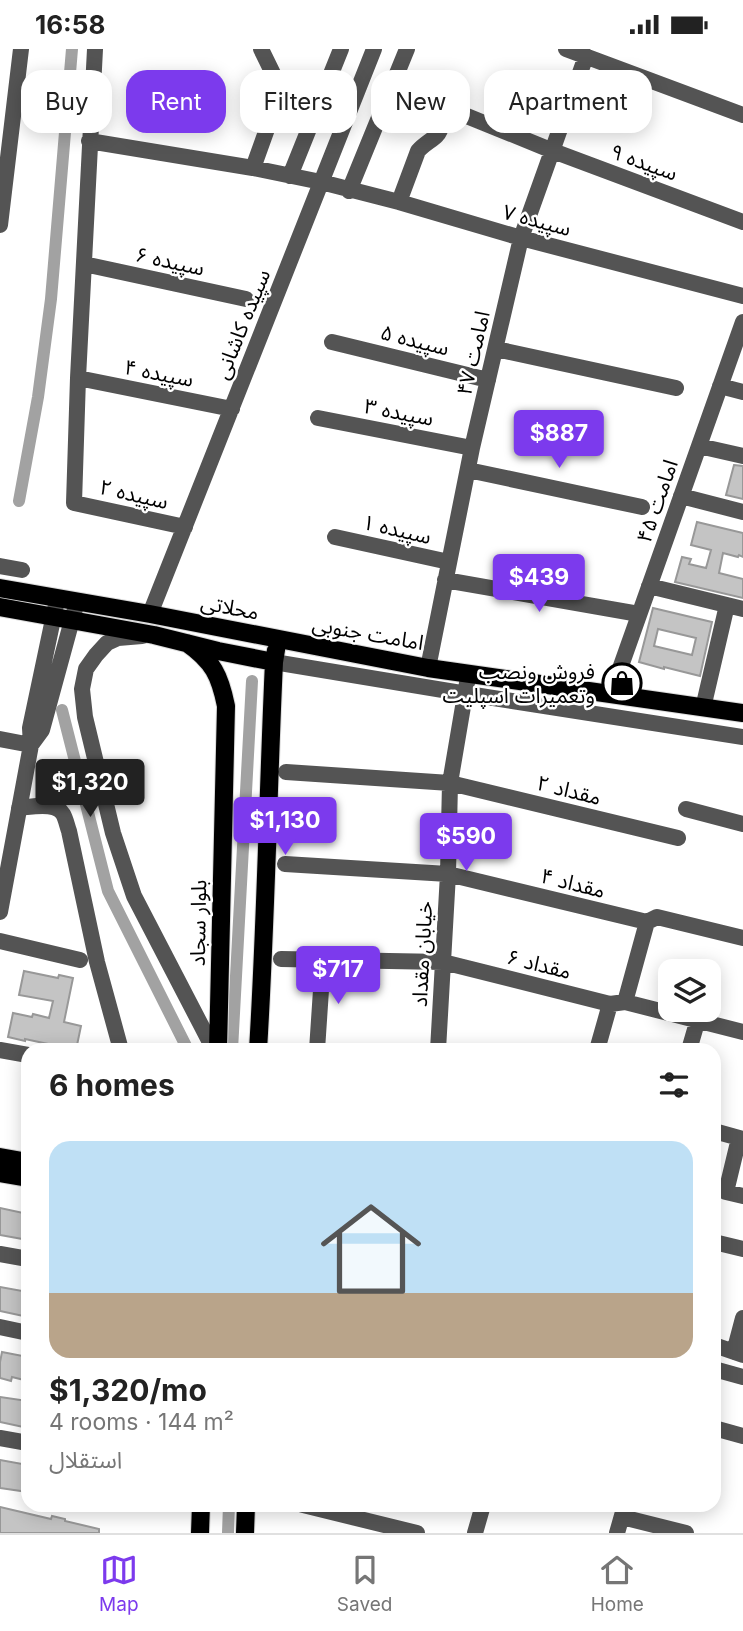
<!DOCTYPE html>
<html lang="en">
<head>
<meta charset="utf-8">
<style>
  :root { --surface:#fff; --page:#f6f6f6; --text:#222; --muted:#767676; --line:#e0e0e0; --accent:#7c3aed }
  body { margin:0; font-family:Inter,"Noto Sans Arabic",sans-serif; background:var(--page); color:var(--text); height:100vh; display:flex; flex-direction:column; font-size:26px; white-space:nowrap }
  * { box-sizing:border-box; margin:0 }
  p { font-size:23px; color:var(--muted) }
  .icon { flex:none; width:38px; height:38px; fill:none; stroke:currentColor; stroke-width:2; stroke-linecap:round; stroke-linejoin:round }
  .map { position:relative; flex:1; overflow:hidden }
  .sheet { position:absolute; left:21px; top:994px; width:700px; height:469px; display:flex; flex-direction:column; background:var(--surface); border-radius:21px; box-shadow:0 4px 18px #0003 }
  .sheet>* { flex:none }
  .top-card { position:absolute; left:21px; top:21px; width:702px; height:63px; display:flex; gap:14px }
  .tools { position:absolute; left:658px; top:910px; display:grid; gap:14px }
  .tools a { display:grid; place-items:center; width:63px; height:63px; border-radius:14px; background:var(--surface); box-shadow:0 4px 18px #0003; font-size:35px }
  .price { position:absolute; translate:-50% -60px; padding:0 16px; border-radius:7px; background:var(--accent); color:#fff; font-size:23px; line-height:46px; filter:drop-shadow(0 2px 4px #0008) }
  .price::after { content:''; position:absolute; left:50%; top:42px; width:21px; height:16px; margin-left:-10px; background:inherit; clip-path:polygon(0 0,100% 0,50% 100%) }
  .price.active { background:#222; color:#fff }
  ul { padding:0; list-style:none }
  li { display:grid; align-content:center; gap:14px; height:371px; padding:0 28px }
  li+li { border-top:2px solid var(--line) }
  li span { display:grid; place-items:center; height:217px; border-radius:21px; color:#555 }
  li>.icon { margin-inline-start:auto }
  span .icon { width:126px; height:126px; fill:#fffc; stroke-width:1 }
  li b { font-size:30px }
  h2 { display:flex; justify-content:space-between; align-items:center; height:84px; padding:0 28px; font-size:30px }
  .pill { padding:0 24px; border-radius:21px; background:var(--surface); box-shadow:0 4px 18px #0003; font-size:24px; line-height:63px }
  .pill.active { background:var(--accent); color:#fff }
  .status { display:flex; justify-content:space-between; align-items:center; height:49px; padding:0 35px; background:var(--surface); direction:ltr }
  .status svg { height:19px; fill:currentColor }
  .menu { display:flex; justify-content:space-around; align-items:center; height:98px; border-top:2px solid var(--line); background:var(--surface); font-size:19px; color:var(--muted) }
  .menu a { display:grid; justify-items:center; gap:4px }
  .menu .active { color:var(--accent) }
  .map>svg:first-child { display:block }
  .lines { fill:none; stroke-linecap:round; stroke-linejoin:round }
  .canal { stroke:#a2a2a2; stroke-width:12 }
  .building { fill:#c4c4c4; stroke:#989898; stroke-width:2; fill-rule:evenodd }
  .major-casing { stroke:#dbdbdb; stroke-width:20 }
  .minor { stroke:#545454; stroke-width:16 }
  .major { stroke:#000; stroke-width:18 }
  .labels { text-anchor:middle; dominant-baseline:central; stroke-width:5; stroke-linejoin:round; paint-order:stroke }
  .street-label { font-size:21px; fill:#000; stroke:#fff }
  .poi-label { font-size:21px; fill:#000; stroke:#fff; text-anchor:end }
</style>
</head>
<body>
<div class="status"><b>16:58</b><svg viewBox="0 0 49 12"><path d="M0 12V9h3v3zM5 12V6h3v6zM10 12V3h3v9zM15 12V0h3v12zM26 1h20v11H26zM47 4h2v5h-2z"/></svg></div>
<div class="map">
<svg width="743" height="1484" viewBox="0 0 743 1484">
  <rect width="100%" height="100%" fill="#fff"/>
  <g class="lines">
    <!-- canal -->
    <path class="canal" d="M19 452 38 348 51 250 72 0
      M62 661 108 842 188 1001
      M232 1001 252 632
      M228 1484 229 1456"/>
  </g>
  <!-- building -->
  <path class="building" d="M734 416 743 417V450L726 446Z
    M697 473 743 484V508L739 506 738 508 723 504 719 524 743 530V549L675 533 682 508 691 510 689 515 706 519 711 501 691 496Z
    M653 559 712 573 700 627 664 618V620L639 613ZM658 580 696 589 692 606 654 597Z
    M24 922 58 929 59 926 73 929 64 973 81 977 76 1001 25 990V992L8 988 13 964 32 968 33 965 49 969 53 952 19 946Z
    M0 1159 28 1165V1191L0 1186Z
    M0 1238 28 1243V1268L0 1262Z
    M2 1303 28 1308V1332L12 1328 11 1332 0 1329V1313Z
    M0 1348 28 1352V1379L0 1373Z
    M0 1411 28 1416V1443L0 1439Z
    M0 1458 51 1470 52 1467 65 1470V1472L99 1480V1484H0Z"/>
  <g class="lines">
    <!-- major casing -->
    <g class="major-casing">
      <path id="major" d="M0 539 150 565 428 619 743 664
        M0 558 154 586 218 602 274 613 276 601
        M187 594C213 612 220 627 226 657L218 1001
        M258 1001C266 872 268 742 274 613
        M0 1108 28 1113
        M0 1124 28 1129
        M200 1484 201 1456
        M245 1484 246 1456"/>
    </g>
    <!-- minor -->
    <path class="minor" d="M95 0 78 329 74 454 185 478
      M566 0 743 66
      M89 92 253 119 321 133 399 153 521 189 743 247
      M253 119 281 41 261 0
      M290 127 341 0
      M349 142 407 0
      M399 153 418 102C424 95 431 92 437 86 445 77 439 67 452 61L553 102 743 173
      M0 176 21 0
      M84 215 246 250
      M332 293 488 331
      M496 300 676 339
      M78 329 232 360
      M720 337 743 343
      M318 369 472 399
      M699 397 743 407
      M468 421 642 458
      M681 447 743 463
      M335 488 449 513
      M0 517 22 521
      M445 531 639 565
      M649 537 743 560
      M150 565 374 0
      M142 587 118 589 107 594 96 606 86 620 82 640 85 668 113 784 134 847 214 1001
      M274 613 455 643 743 688
      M428 619 472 399 521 189 586 7
      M611 645 743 273
      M703 659 727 556
      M0 690 31 696
      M31 696 42 681 75 560
      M286 723 450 734 678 789
      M19 759C32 758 56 752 63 765 66 770 67 777 69 782L97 913 121 1001
      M686 760 743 775
      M285 815 448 825 647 873
      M0 863 31 696 30 679 56 556
      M0 892 80 911
      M281 910 443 913 610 955 625 953 743 983
      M625 953 647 873 657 868 743 889
      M0 1001 28 1006
      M317 1001 323 911
      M438 1001 448 825 450 734 467 634
      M597 1001 610 955
      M689 1001 698 970
      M714 1082 743 1090
      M739 1089 726 1143 743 1147
      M714 1193 743 1200
      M0 1205 28 1210
      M0 1278 28 1284
      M714 1296 743 1306
      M734 1303 743 1269
      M714 1320 743 1328
      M714 1379 743 1387
      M0 1389 28 1394
      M303 1456 417 1484
      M622 1468 686 1484
      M475 1484 483 1456
      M617 1484 625 1456"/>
    <!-- major -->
    <use href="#major" class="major"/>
  </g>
  <!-- icons -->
  <defs>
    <g id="shop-ring" transform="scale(2.0125)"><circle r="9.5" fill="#fff" stroke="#000" stroke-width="1.5"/><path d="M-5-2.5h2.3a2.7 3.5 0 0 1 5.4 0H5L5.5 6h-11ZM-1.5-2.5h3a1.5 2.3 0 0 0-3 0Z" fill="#000"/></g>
  </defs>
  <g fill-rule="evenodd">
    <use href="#shop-ring" x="622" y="634"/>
  </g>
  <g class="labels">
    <!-- street labels -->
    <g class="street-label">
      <text transform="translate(644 113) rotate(20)">سپیده ۹</text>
      <text transform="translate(537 171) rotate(15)">سپیده ۷</text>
      <text transform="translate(170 212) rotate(12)">سپیده ۶</text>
      <text transform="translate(242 275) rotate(-68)">سپیده کاشانی</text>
      <text transform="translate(415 291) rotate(14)">سپیده ۵</text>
      <text transform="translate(473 304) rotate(-77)">امامت ۴۷</text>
      <text transform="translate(159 324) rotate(11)">سپیده ۴</text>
      <text transform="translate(399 363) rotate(11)">سپیده ۳</text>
      <text transform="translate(134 445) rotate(13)">سپیده ۲</text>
      <text transform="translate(657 452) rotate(-71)">امامت ۴۵</text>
      <text transform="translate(397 480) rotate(13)">سپیده ۱</text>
      <text transform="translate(230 558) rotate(11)">محلاتی</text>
      <text transform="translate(368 584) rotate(10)">امامت جنوبی</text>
      <text transform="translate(569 741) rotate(14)">مقداد ۲</text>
      <text transform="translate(573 834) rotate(14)">مقداد ۴</text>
      <text transform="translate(198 874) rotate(-89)">بلوار سجاد</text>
      <text transform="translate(422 905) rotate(-87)">خیابان مقداد</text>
      <text transform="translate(539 915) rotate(14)">مقداد ۶</text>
    </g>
    <!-- poi labels -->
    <g class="poi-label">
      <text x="595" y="622">فروش ونصب<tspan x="595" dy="24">وتعمیرات اسپلیت</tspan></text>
    </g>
  </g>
</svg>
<div class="tools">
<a><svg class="icon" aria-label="layers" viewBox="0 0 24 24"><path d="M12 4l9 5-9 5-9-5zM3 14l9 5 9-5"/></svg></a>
</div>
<b class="price" style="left:559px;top:421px">$887</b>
<b class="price" style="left:539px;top:565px">$439</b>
<b class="price active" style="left:90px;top:770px">$1,320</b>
<b class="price" style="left:285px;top:808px">$1,130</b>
<b class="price" style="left:466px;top:824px">$590</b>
<b class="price" style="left:338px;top:957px">$717</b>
<div class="top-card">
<a class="pill">Buy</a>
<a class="pill active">Rent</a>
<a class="pill">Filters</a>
<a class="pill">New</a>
<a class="pill">Apartment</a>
</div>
<section class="sheet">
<h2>6 homes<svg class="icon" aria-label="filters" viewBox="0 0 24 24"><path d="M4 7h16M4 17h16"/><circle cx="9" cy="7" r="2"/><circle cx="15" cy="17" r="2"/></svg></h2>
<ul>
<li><span style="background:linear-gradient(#bfe0f5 70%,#b9a48a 0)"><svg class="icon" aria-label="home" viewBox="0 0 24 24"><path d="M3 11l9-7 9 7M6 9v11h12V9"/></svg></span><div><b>$1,320/mo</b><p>4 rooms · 144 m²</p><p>استقلال</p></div></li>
</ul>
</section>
</div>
<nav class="menu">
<a class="active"><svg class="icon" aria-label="map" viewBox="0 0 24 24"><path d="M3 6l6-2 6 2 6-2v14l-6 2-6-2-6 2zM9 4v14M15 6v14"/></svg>Map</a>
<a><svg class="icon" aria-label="saved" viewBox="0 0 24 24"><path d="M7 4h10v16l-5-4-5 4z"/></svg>Saved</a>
<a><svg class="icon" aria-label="home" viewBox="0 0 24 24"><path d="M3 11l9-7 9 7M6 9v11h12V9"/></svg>Home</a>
</nav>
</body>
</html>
